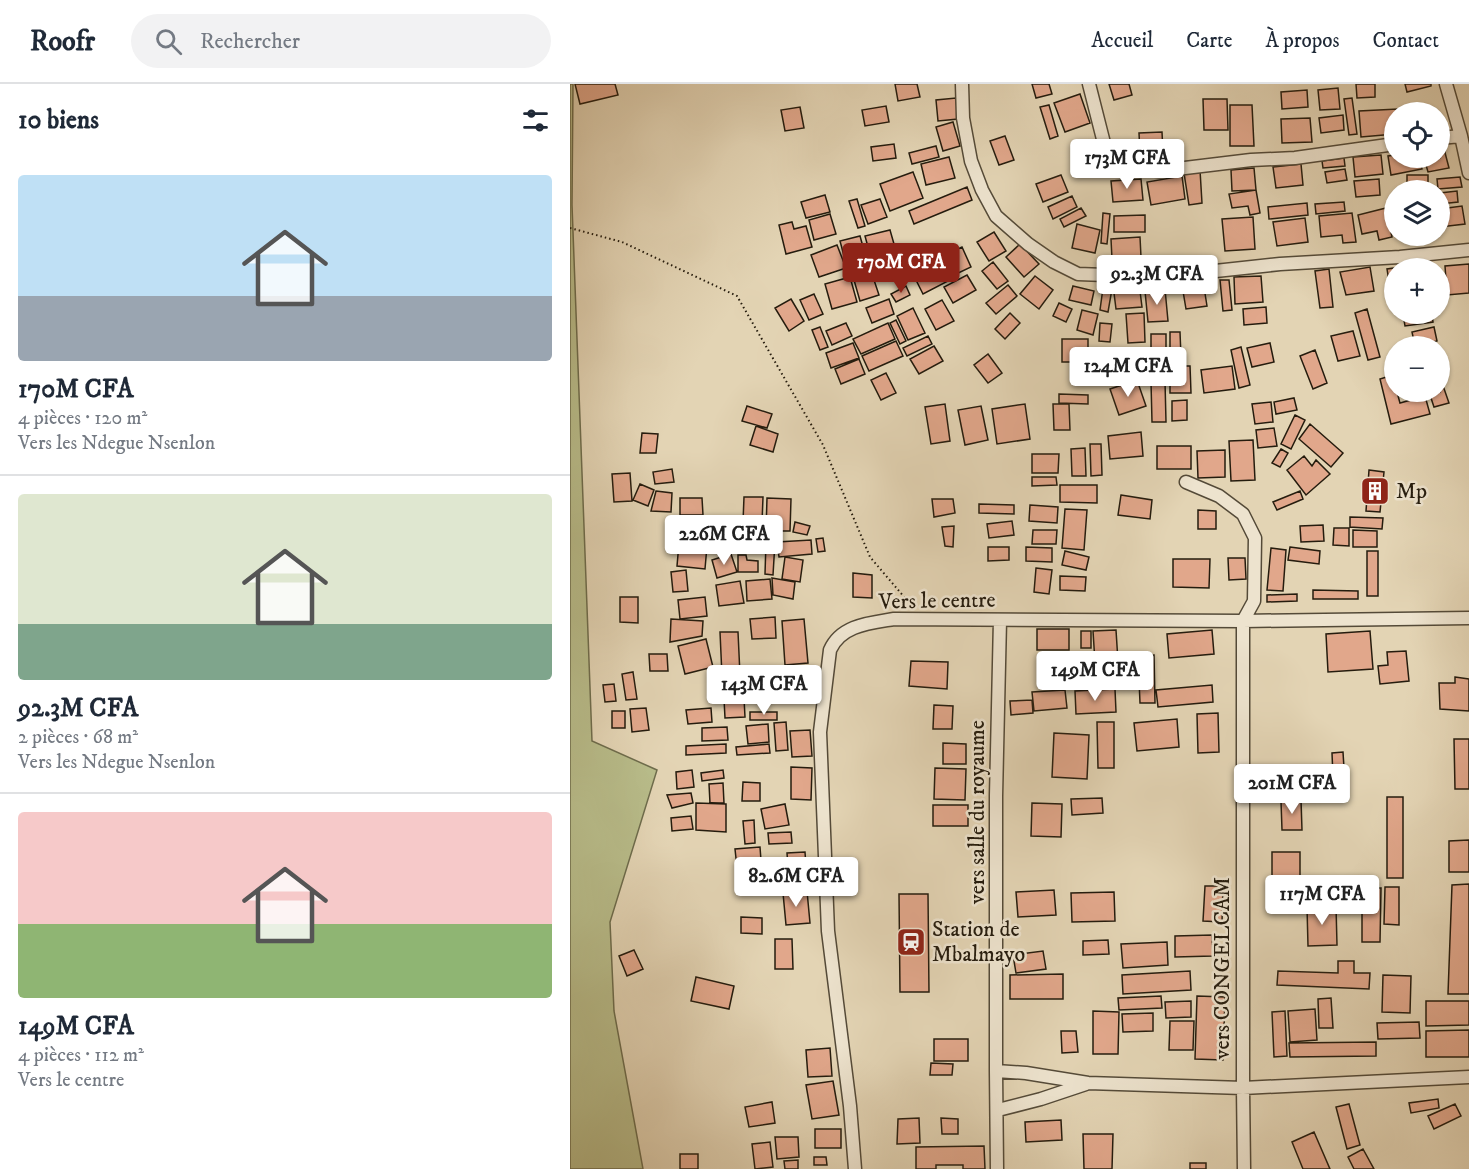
<!DOCTYPE html>
<html lang="fr">
<head>
<meta charset="utf-8">
<style>
  :root { --surface:#fff; --page:#f2f2f3; --text:#1f2937; --muted:#747a83; --line:#e0e1e3; --accent:#8f2418 }
  body { margin:0; font-family:"IM FELL DW Pica",serif; background:var(--page); color:var(--text); height:100vh; display:flex; flex-direction:column; font-size:22px; white-space:nowrap }
  * { box-sizing:border-box; margin:0 }
  p { font-size:20px; color:var(--muted) }
  .icon { flex:none; width:33px; height:33px; fill:none; stroke:currentColor; stroke-width:2; stroke-linecap:round; stroke-linejoin:round }
  .map { position:relative; flex:1; overflow:hidden }
  .panel { display:flex; flex-direction:column; background:var(--surface); width:570px }
  .panel>* { flex:none }
  .controls { position:absolute; left:814px; top:18px; display:grid; gap:12px }
  .controls a { display:grid; place-items:center; width:66px; height:66px; border-radius:50%; background:var(--surface); box-shadow:0 2px 4px #0004; font-size:30px }
  .price { position:absolute; translate:-50% -51px; padding:0 14px; border-radius:6px; background:#fff; color:#222; font-size:20px; line-height:39px; filter:drop-shadow(0 2px 3px #0008) }
  .price::after { content:''; position:absolute; left:50%; top:36px; width:18px; height:14px; margin-left:-9px; background:inherit; clip-path:polygon(0 0,100% 0,50% 100%) }
  .price.on { background:var(--accent); color:#fff }
  ul { padding:0; list-style:none }
  li { display:grid; align-content:center; gap:12px; height:318px; padding:0 18px }
  li+li { border-top:2px solid var(--line) }
  li span { display:grid; place-items:center; height:186px; border-radius:6px; color:#555 }
  li>.icon { margin-inline-start:auto }
  span .icon { width:108px; height:108px; fill:#fffc; stroke-width:1 }
  li b { font-size:26px }
  h2 { display:flex; justify-content:space-between; align-items:center; height:72px; padding:0 18px; font-size:26px }
  header { display:flex; align-items:center; gap:36px; box-sizing:border-box; height:84px; padding:0 30px; background:var(--surface); border-bottom:2px solid var(--line) }
  header strong { font-size:28px }
  nav { display:flex; gap:33px; margin-inline-start:auto; font-size:21px }
  .search { width:420px; height:54px; background:var(--page); display:flex; align-items:center; gap:15px; box-sizing:border-box; padding:0 21px; border-radius:33px; color:var(--muted); font-size:22px }
  main { display:flex; flex:1; min-height:0 }
  .map>svg:first-child { display:block }
  .green { fill:#b8bc8a; stroke:#6e6c4c; stroke-width:1.5 }
  .building { fill:#e1a78b; stroke:#251c0e; stroke-width:1.5 }
  .lines { fill:none; stroke-linecap:round; stroke-linejoin:round }
  .minor-casing { stroke:#544a38; stroke-width:15 }
  .path { stroke:#251c0e; stroke-width:2; stroke-dasharray:1.5 3; stroke-linecap:butt }
  .minor { stroke:#ede3ce; stroke-width:12 }
  .labels { text-anchor:middle; dominant-baseline:central; stroke-width:5; stroke-linejoin:round; paint-order:stroke }
  .poi-label { font-size:22px; fill:#251c0e; stroke:#ede3ce; text-anchor:start }
  .street-label { font-size:22px; fill:#251c0e; stroke:#ede3ce }
</style>
</head>
<body>
<header>
<strong>Roofr</strong>
<div class="search"><svg class="icon" aria-label="search" viewBox="0 0 24 24"><circle cx="10" cy="10" r="6"/><path d="M15 15l6 6"/></svg>Rechercher</div>
<nav><a>Accueil</a><a>Carte</a><a>À propos</a><a>Contact</a></nav>
</header>
<main>
<section class="panel">
<h2>10 biens<svg class="icon" aria-label="filters" viewBox="0 0 24 24"><path d="M4 7h16M4 17h16"/><circle cx="9" cy="7" r="2"/><circle cx="15" cy="17" r="2"/></svg></h2>
<ul>
<li><span style="background:linear-gradient(#bfe0f5 65%,#9aa5b1 0)"><svg class="icon" aria-label="home" viewBox="0 0 24 24"><path d="M3 11l9-7 9 7M6 9v11h12V9"/></svg></span><div><b>170M CFA</b><p>4 pièces · 120 m²</p><p>Vers les Ndegue Nsenlon</p></div></li>
<li><span style="background:linear-gradient(#dfe7d0 70%,#7fa58c 0)"><svg class="icon" aria-label="home" viewBox="0 0 24 24"><path d="M3 11l9-7 9 7M6 9v11h12V9"/></svg></span><div><b>92.3M CFA</b><p>2 pièces · 68 m²</p><p>Vers les Ndegue Nsenlon</p></div></li>
<li><span style="background:linear-gradient(#f6c9c9 60%,#8fb573 0)"><svg class="icon" aria-label="home" viewBox="0 0 24 24"><path d="M3 11l9-7 9 7M6 9v11h12V9"/></svg></span><div><b>149M CFA</b><p>4 pièces · 112 m²</p><p>Vers le centre</p></div></li>
</ul>
</section>
<div class="map">
<svg width="899" height="1085" viewBox="0 0 899 1085">
  <rect width="100%" height="100%" fill="#e3d4b4"/>
  <filter id="stains"><feTurbulence type="fractalNoise" baseFrequency=".00333" numOctaves="4"/><feColorMatrix values="0 0 0 0 .2 0 0 0 0 .09 0 0 0 0 .02 0 0 0 .5 -.17"/></filter>
  <radialGradient id="worn" r=".72"><stop offset=".6" stop-color="#630" stop-opacity="0"/><stop offset="1" stop-color="#630" stop-opacity=".3"/></radialGradient>
  <!-- green -->
  <path class="green" d="M0 0H3L2 121 22 657 87 686 40 838 44 927 73 1085H0Z"/>
  <!-- building -->
  <path class="building" d="M5 0H45L48 11 10 20Z
    M325 0H347L350 13 328 17Z
    M462 0H479L482 10 466 14Z
    M539 0H559L562 11 544 16Z
    M786 0H805V13L787 14Z
    M835 0H861V2L837 8Z
    M768 4 770 25 750 26 748 6Z
    M737 6 738 23 712 25 711 8Z
    M510 10 520 39 495 48 484 19Z
    M386 14 388 35 368 37 366 16Z
    M782 14 787 50 779 51 774 15Z
    M633 15H657L658 46H634Z
    M479 21 488 52 480 55 470 23Z
    M660 21H682L684 62H660Z
    M316 22 319 38 295 42 292 26Z
    M230 23 234 44 215 47 211 26Z
    M828 25V28H825V50L791 53 789 27Z
    M773 31 774 46 751 49 749 34Z
    M740 34 742 58 712 59 711 35Z
    M383 38 390 62 373 67 366 43Z
    M592 48 593 68 570 69 569 49Z
    M435 52 444 76 429 81 420 57Z
    M324 60 326 74 303 77 301 63Z
    M873 61 879 84 858 88 854 74H870V62Z
    M366 62 369 73 342 80 339 69Z
    M811 71 813 90 785 93 783 73Z
    M825 71V74H850L852 85 821 91 818 72Z
    M379 73 385 94 356 101 351 80Z
    M774 74 775 82 753 84 752 77Z
    M731 80 733 101 706 104 703 83Z
    M684 84 686 106 662 107 661 86Z
    M775 85 777 96 757 99 755 88Z
    M630 86 632 119 619 121 614 89Z
    M343 88 353 114 320 127 310 100Z
    M491 91 498 108 473 118 466 100Z
    M837 91H858V106H837Z
    M612 92 615 115 581 121 577 98Z
    M890 93 892 103 868 105 867 95Z
    M571 95 573 116 543 118 541 97Z
    M809 95 810 111 786 113 784 97Z
    M397 103 402 116 344 140 339 127Z
    M686 106 690 129 680 131 678 122 662 124 659 110Z
    M887 107 888 118 870 120V109Z
    M255 111 260 128 236 134 231 118Z
    M502 112 507 123 483 135 478 123Z
    M287 115 295 142 288 144 279 117Z
    M310 115 317 133 298 140 291 121Z
    M774 118 775 127 746 130 745 120Z
    M737 119 738 131 699 135 698 123Z
    M892 122 895 140 870 143V125Z
    M511 124 516 132 494 143 490 135Z
    M816 124 822 153 809 156 807 147 792 150 788 131Z
    M533 129 540 130 537 160 531 159Z
    M782 129 786 158 773 159 772 151 751 153 749 132Z
    M260 130 266 150 244 156 239 136Z
    M575 131V148H544V132Z
    M683 133 685 165 655 167 652 135Z
    M735 134 738 158 707 162 703 138Z
    M222 138 224 145 236 142 242 163 216 170 209 141Z
    M507 140 530 146 525 169 502 164Z
    M320 146 326 167 301 174 295 152Z
    M424 148 436 167 419 177 407 158Z
    M290 152 297 177 277 183 270 157Z
    M570 153 571 173 542 175 541 155Z
    M450 160 469 180 454 193 436 173Z
    M267 161 276 184 249 193 241 171Z
    M392 163 401 183 380 193 371 173Z
    M330 170 334 184 304 192 300 178Z
    M369 174 380 196 353 210 342 188Z
    M423 178 438 197 427 205 412 187Z
    M899 180V209L877 211 875 182Z
    M846 181V184H825L824 229 817 185Z
    M800 183 804 207 776 211 770 188Z
    M759 185 763 223 750 224 745 187Z
    M302 190 309 211 290 217 284 196Z
    M397 191 406 206 383 219 374 203Z
    M465 192 483 206 469 225 450 210Z
    M691 192 693 218 665 220 664 193Z
    M280 193 287 218 262 225 255 200Z
    M650 196H659L662 226 653 227Z
    M438 201 447 212 426 230 416 219Z
    M336 202 340 211 326 218 321 210Z
    M503 202 524 207 521 221 499 216Z
    M634 203 637 222 616 225 613 207Z
    M533 204 542 205 538 228 530 226Z
    M595 205 598 237 578 238 575 207Z
    M570 207 572 223 546 225 544 209Z
    M244 210 253 230 239 236 230 216Z
    M221 215 234 237 219 247 205 224Z
    M319 215 324 230 302 239 296 224Z
    M372 216 384 237 366 246 355 225Z
    M489 219 502 225 496 238 483 232Z
    M696 223 697 239 674 241 673 225Z
    M343 224 355 249 338 256 327 232Z
    M797 225 810 273 798 276 785 229Z
    M512 226 528 230 523 251 507 246Z
    M440 229 450 239 435 255 425 245Z
    M574 229 575 258 558 259 556 230Z
    M833 230H862L863 238 835 242Z
    M326 236 336 257 330 260 320 239Z
    M276 239 282 252 262 261 256 247Z
    M318 239 325 255 291 270 283 255Z
    M530 239 542 240 540 258 529 257Z
    M250 243 258 263 250 266 242 246Z
    M864 243 867 257 845 262 842 248Z
    M783 247 790 272 768 277 761 252Z
    M600 248H610L611 273H600Z
    M581 250H596V277H581Z
    M358 252 362 260 337 272 333 264Z
    M492 255H518V278H492Z
    M326 257 333 272 299 287 292 272Z
    M283 259 289 274 261 284 256 269Z
    M700 259 704 278 682 283 677 264Z
    M364 262 373 277 349 290 340 275Z
    M671 263 680 301 669 304 661 266Z
    M745 266 757 299 743 305 730 272Z
    M574 267 575 278 551 279 550 268Z
    M418 270 432 289 418 299 404 281Z
    M289 275 295 290 271 300 265 285Z
    M600 282H620L621 309H600Z
    M662 282 665 305 634 309 631 286Z
    M316 289 326 309 311 316 301 296Z
    M823 291 825 308H827L830 319 855 312 860 330 821 340 810 295Z
    M870 293 879 319 864 323 859 308H870Z
    M567 296 576 322 549 331 540 305Z
    M595 297 596 338H582L581 298Z
    M489 310 518 311V320L489 319Z
    M724 314 727 326 706 330 704 318Z
    M617 316V336L602 337V317Z
    M701 318 703 338 685 340 682 320Z
    M375 320 380 357 361 360 355 323Z
    M455 320 460 355 427 360 422 325Z
    M483 320H499L500 346H484Z
    M177 322 202 330 197 344 172 337Z
    M411 322 418 356 395 361 388 326Z
    M725 331 735 336 721 365 711 360Z
    M740 340 773 369 761 383 729 355Z
    M186 342 208 350 203 368 180 361Z
    M704 344 707 362 688 364 686 346Z
    M571 348 573 372 540 375 538 352Z
    M72 349 88 350 86 369H70Z
    M683 356 685 396 661 397 659 357Z
    M520 360H531L532 391 521 392Z
    M587 362H621V385H587Z
    M515 364 516 392H502L501 365Z
    M711 365 718 369 710 383 702 379Z
    M655 366V393L628 394 627 367Z
    M462 370H489L488 389H462Z
    M734 372 742 382 746 376 760 390 736 411 717 386Z
    M102 385 104 398 85 400 83 388Z
    M799 386 814 388 810 428 796 427Z
    M60 389 62 417 44 418 42 390Z
    M462 393H486L487 401 462 402Z
    M70 400 84 406 78 422 63 416Z
    M490 401H527V419L490 418Z
    M86 407 102 409 101 428 81 427Z
    M730 407 733 415 707 426 703 418Z
    M551 411 582 416 580 435 548 431Z
    M174 413H193L192 439 173 438Z
    M110 414H132L133 431H110Z
    M197 414 221 415 220 447H196Z
    M362 415H383L385 429 364 433Z
    M409 420 444 421V430L409 429Z
    M460 421 488 423 487 439 459 437Z
    M495 425 517 426 514 466 492 464Z
    M628 426 646 427V445H628Z
    M780 433 813 434 812 445 780 443Z
    M442 437 444 451 419 454 417 440Z
    M225 438 240 442 237 451 223 448Z
    M753 441 754 457 731 458 730 442Z
    M384 442 383 463 375 462 372 443Z
    M162 444 165 461 144 465 141 448Z
    M764 444H779V462L763 461Z
    M463 446H487L486 460H462Z
    M783 446 807 447V463H783Z
    M253 454 255 467 248 468 246 455Z
    M241 456 242 470 209 473 207 458Z
    M196 458H205L203 491 195 490Z
    M109 459 137 462 135 485 107 482Z
    M418 463H439V476L418 477Z
    M456 463 482 464V478L456 477Z
    M720 463 750 467 749 480 718 476Z
    M701 464 716 466 713 507 697 506Z
    M495 467 519 473 516 486 492 481Z
    M797 467H808V512H797Z
    M161 470 167 488 147 494 142 476Z
    M168 471H176L177 476 188 477V488H168Z
    M215 473 233 476 230 498 212 495Z
    M658 474H675L676 495 659 496Z
    M603 475H640L639 504 603 503Z
    M466 484 482 486 479 510 464 508Z
    M116 486 118 507 103 508 101 488Z
    M283 489 302 491V514L283 513Z
    M490 492 516 493 515 507 490 506Z
    M202 494 225 498 223 515 203 511Z
    M200 495 202 515 177 517 176 497Z
    M170 497 174 519 149 522 146 501Z
    M743 506 788 507V515H743Z
    M727 510V517L697 518V511Z
    M50 513H68V539L50 538Z
    M135 513 137 532 110 535 108 516Z
    M205 533 206 554 182 555 180 535Z
    M101 535 133 537 132 552 100 558Z
    M234 535 238 579 215 581 212 537Z
    M467 545H499V566H467Z
    M546 546 549 593 526 594 523 547Z
    M642 546 644 570 599 574 597 550Z
    M511 547H521V564H511Z
    M800 547 803 585 758 588 756 550Z
    M150 548H168L170 591 152 592Z
    M136 555 143 583 115 590 108 562Z
    M836 567 839 597 810 600 808 582 818 581 817 568Z
    M79 570H97L98 587H80Z
    M584 571 585 619H570L568 572Z
    M341 577 378 578 377 605 339 602Z
    M63 588 67 615 56 616 52 590Z
    M885 593 899 595V627L870 625 869 599H885Z
    M173 595 175 633 155 634 153 596Z
    M44 600 46 617 35 618 33 601Z
    M642 601 643 618 588 623 586 606Z
    M545 605 546 628 506 630 505 607Z
    M495 606 497 624 464 627 462 608Z
    M462 616 463 629 441 631 440 617Z
    M364 621 383 622 382 645H363Z
    M76 624 79 646 62 648 60 625Z
    M141 624 142 638 118 640 116 626Z
    M42 627H55V644H42Z
    M180 628H207V636H180Z
    M648 629 649 668 628 669 627 630Z
    M607 635 609 663 567 667 564 639Z
    M216 638 218 666 206 667 204 639Z
    M527 638H544V684H528Z
    M198 640 199 658 178 660 176 642Z
    M157 643 158 656 132 657V644Z
    M240 646 242 672 222 673 220 647Z
    M484 649 519 651 517 695 482 693Z
    M884 655H899V705H885Z
    M373 659 396 660V680H373Z
    M156 660V669L116 671V662Z
    M199 660 200 669 167 671 166 663Z
    M773 668 776 716 764 717 762 669Z
    M221 683 242 684 241 716 221 715Z
    M365 684 396 685 395 716 364 715Z
    M122 686 124 703 107 705 106 688Z
    M153 686 154 694 132 697 131 689Z
    M723 687 725 711 701 713 699 690Z
    M173 698 190 699V717H172Z
    M153 699 154 719H140L139 700Z
    M121 709 123 719 102 724 97 711Z
    M817 713H833V794H817Z
    M532 714 533 729 502 731 501 715Z
    M731 716 732 746H712L711 717Z
    M126 719 156 720V748L126 746Z
    M462 719 492 720 491 753 461 752Z
    M215 720 219 741 195 745 191 725Z
    M363 721H398V742H363Z
    M121 732 123 745 102 747 101 734Z
    M184 736 185 759 175 760 173 737Z
    M221 748 222 759 199 760 198 749Z
    M899 756V788H879V757Z
    M190 763 192 790 168 793 165 765Z
    M235 768 237 797 219 798 217 769Z
    M702 768H730V806H702Z
    M899 800V910H878L882 801Z
    M635 802H653L652 838 633 837Z
    M815 803H829V841L814 840Z
    M792 804H811L810 858H792Z
    M484 806 486 831 448 833 446 808Z
    M237 807 240 839 216 841 213 809Z
    M544 808 545 837 502 838 501 809Z
    M329 810H358L359 908H330Z
    M766 822 767 861 738 862 737 823Z
    M171 833 192 834V850L171 849Z
    M642 851 643 872 605 873V852Z
    M205 855H222L223 885H205Z
    M538 856 539 870 513 871V857Z
    M597 858 598 881 553 884 551 860Z
    M64 866 73 885 57 892 49 872Z
    M473 867 476 885 446 889 443 871Z
    M768 877H784V889H800L799 905 707 901 708 887 768 889Z
    M620 887 621 906 553 910 552 891Z
    M493 890V915H440V891Z
    M813 891 841 892 840 929 812 928Z
    M126 893 164 902 159 925 121 917Z
    M591 912 592 924 549 926 548 914Z
    M627 912 655 913 653 976 625 975Z
    M761 914 763 944H749L748 915Z
    M621 917V933L596 934 595 918Z
    M856 917H899V941L856 942Z
    M745 925 747 956 720 958 718 927Z
    M523 927 549 928 548 970H523Z
    M715 927 717 972 704 973 702 928Z
    M583 929V947L553 948 552 930Z
    M600 937H624L623 966H599Z
    M849 938 850 954 808 955 807 939Z
    M899 946V973H856V947Z
    M491 947H506L508 968 492 969Z
    M364 955H398V977H364Z
    M806 958V972L720 973 719 959Z
    M260 964 262 992 238 993 236 966Z
    M361 979 383 980 382 991H360Z
    M263 997 269 1031 242 1035 236 1001Z
    M868 1015 869 1024 841 1029 839 1019Z
    M202 1018 205 1039 179 1043 175 1023Z
    M779 1020 790 1061 777 1065 766 1023Z
    M885 1020 891 1032 864 1045 858 1032Z
    M349 1034 350 1059 327 1060 328 1035Z
    M371 1034 388 1035V1050H372Z
    M491 1036 492 1056 456 1058 455 1038Z
    M245 1045H271V1064H245Z
    M744 1048 760 1085H733L722 1058Z
    M513 1050H543L542 1085H514Z
    M205 1053H228L229 1073 207 1075Z
    M200 1058 203 1083 185 1085 182 1060Z
    M414 1062 415 1085H393V1081H366V1085H346V1063Z
    M793 1065 804 1085H784L778 1073Z
    M110 1070H128V1085H110Z
    M244 1073H256L257 1081H244Z
    M228 1076V1085H215L214 1077Z
    M620 1079H636V1085H620Z"/>
  <g class="lines">
    <!-- minor casing -->
    <g class="minor-casing">
      <path id="minor" d="M392 0 393 34 401 77 412 106 426 132 458 160 484 178 508 190 590 193 710 180 830 173 899 166
        M519 0 536 67 544 79 567 85 590 87 681 76 725 74 825 60
        M876 0 891 52 899 89
        M870 54 891 52
        M616 398 649 412 673 430 685 454 684 517 673 537V1004L899 993
        M430 536 426 712V987L456 989 518 999 673 1004 674 1085
        M426 987 427 1085
        M428 1026 471 1015 516 1000
        M285 1085 280 1022 258 847 250 648 260 566C271 541 300 539 324 535L673 537 899 534"/>
    </g>
    <!-- path -->
    <path class="path" d="M0 144 52 158 167 212 253 361 300 473 341 521"/>
    <!-- minor -->
    <use href="#minor" class="minor"/>
  </g>
  <!-- icons -->
  <defs>
    <g id="building-square" transform="scale(1.5)"><rect x="-9" y="-9" width="18" height="18" rx="4" fill="#8f2418" stroke="#ede3ce"/><path d="M-4-6H4V6H1V3H-1V6H-4ZM-2.5-4.3h1.7v1.8h-1.7ZM.8-4.3h1.7v1.8H.8ZM-2.5-1h1.7V.8h-1.7ZM.8-1h1.7V.8H.8Z" fill="#fff"/></g>
    <g id="station-square" transform="scale(1.5)"><rect x="-9" y="-9" width="18" height="18" rx="4" fill="#8f2418" stroke="#ede3ce"/><path d="M-3-6H3Q5-6 5-4V2Q5 4 3 4L4.5 6H3L1.5 4h-3L-3 6H-4.5L-3 4Q-5 4-5 2V-4Q-5-6-3-6ZM-3.5-4v3h7v-3ZM-3.5 1v1.5H-2V1ZM2 1v1.5H3.5V1Z" fill="#fff"/></g>
  </defs>
  <g fill-rule="evenodd">
    <use href="#building-square" x="805" y="407"/>
    <use href="#station-square" x="341" y="858"/>
  </g>
  <g class="labels">
    <!-- poi labels -->
    <g class="poi-label">
      <text x="826" y="407">Mp</text>
      <text x="362" y="845">Station de<tspan x="362" dy="25">Mbalmayo</tspan></text>
    </g>
    <!-- street labels -->
    <g class="street-label">
      <text transform="translate(367 517) rotate(-1)">Vers le centre</text>
      <text transform="translate(407 728) rotate(-90)">vers salle du royaume</text>
      <text transform="translate(652 884) rotate(-90)">vers CONGELCAM</text>
    </g>
  </g>
  <rect width="100%" height="100%" filter="url(#stains)"/>
  <rect width="100%" height="100%" fill="url(#worn)"/>
</svg>
<div class="controls">
<a><svg class="icon" aria-label="locate" viewBox="0 0 24 24"><circle cx="12" cy="12" r="6"/><path d="M12 2v4M12 18v4M2 12h4M18 12h4"/></svg></a>
<a><svg class="icon" aria-label="layers" viewBox="0 0 24 24"><path d="M12 4l9 5-9 5-9-5zM3 14l9 5 9-5"/></svg></a>
<a>+</a>
<a>−</a>
</div>
<b class="price" style="left:557px;top:106px">173M CFA</b>
<b class="price on" style="left:331px;top:210px">170M CFA</b>
<b class="price" style="left:587px;top:222px">92.3M CFA</b>
<b class="price" style="left:558px;top:314px">124M CFA</b>
<b class="price" style="left:154px;top:482px">226M CFA</b>
<b class="price" style="left:525px;top:618px">149M CFA</b>
<b class="price" style="left:194px;top:632px">143M CFA</b>
<b class="price" style="left:722px;top:731px">201M CFA</b>
<b class="price" style="left:226px;top:824px">82.6M CFA</b>
<b class="price" style="left:752px;top:842px">117M CFA</b>
</div>
</main>
</body>
</html>
